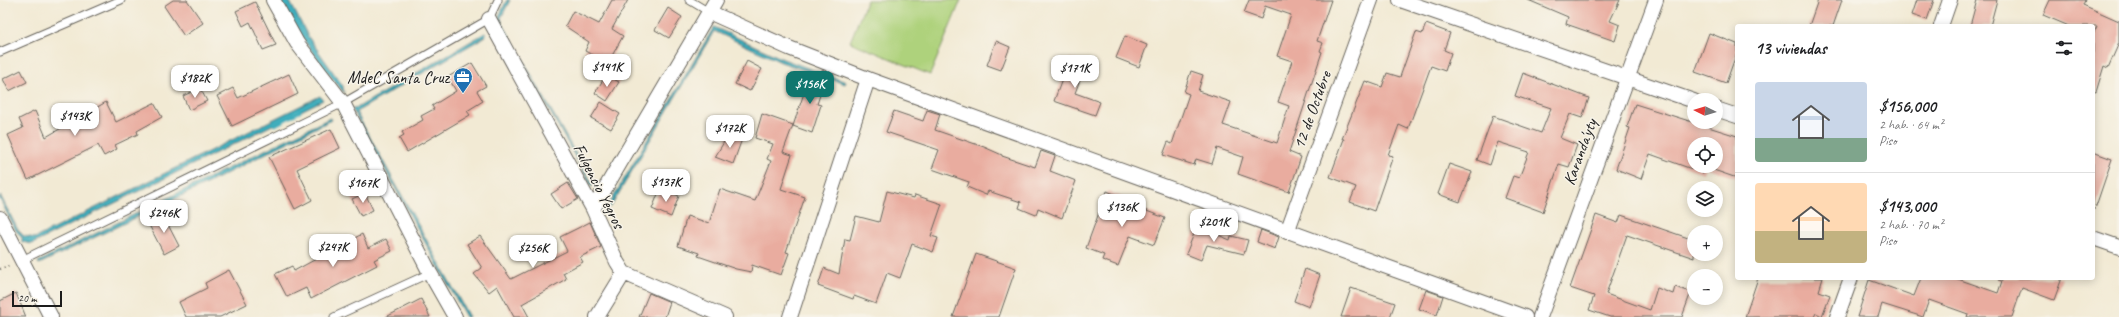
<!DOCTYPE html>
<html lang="es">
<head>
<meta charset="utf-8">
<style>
  :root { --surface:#fff; --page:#f6f6f6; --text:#202124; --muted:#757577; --line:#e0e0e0; --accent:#0f766e }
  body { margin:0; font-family:Caveat,sans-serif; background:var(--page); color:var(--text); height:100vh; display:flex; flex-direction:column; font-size:15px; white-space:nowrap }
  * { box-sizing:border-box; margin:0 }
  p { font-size:13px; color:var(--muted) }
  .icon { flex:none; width:22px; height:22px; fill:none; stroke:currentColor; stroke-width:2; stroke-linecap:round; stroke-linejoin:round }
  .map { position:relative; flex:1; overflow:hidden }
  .side { position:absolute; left:1735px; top:24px; width:360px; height:256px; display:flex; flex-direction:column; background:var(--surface); border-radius:4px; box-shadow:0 2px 10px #0003 }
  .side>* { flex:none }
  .needle { width:26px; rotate:275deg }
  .fabs { position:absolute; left:1687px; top:93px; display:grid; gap:8px }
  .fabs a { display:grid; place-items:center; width:36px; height:36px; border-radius:50%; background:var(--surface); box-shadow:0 2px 10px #0003; font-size:20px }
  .scale { position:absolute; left:12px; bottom:10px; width:50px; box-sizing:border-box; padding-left:4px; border:2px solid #1c1c1c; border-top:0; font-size:11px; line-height:14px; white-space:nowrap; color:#1c1c1c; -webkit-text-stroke:3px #f7f3e8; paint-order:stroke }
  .price { position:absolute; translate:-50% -34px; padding:0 9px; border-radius:8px; background:#fff; color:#222; font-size:13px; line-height:26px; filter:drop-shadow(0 1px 2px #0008) }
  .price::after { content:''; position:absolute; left:50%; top:24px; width:12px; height:9px; margin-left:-6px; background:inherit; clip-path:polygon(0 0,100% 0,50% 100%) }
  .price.current { background:var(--accent); color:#fff }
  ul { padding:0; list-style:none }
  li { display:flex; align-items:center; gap:12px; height:100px; padding:0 20px }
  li+li { border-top:1px solid var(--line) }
  li span { display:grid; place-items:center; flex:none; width:112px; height:80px; border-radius:4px; color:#555 }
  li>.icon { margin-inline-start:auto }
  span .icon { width:48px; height:48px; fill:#fffc; stroke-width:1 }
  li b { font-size:17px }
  h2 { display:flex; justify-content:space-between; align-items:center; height:48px; padding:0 20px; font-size:17px }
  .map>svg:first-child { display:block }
  .green { fill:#aed27c; stroke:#65774c }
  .water { fill:#3fadbc; stroke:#2e646c }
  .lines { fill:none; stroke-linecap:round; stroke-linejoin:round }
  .stream { stroke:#3fadbc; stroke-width:5 }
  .building { fill:#e9ac9f; fill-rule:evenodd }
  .lane-casing { stroke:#67645c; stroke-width:9 }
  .street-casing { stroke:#67645c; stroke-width:16 }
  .path { stroke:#67645c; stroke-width:2.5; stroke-dasharray:1 3; stroke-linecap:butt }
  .lane { stroke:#fff; stroke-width:7 }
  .street { stroke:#fff; stroke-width:14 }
  .labels { text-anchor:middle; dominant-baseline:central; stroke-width:3; stroke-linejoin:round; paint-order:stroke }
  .poi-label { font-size:17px; fill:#1c1c1c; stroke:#f7f3e8; text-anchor:end }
  .street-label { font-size:17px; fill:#1c1c1c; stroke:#f7f3e8 }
</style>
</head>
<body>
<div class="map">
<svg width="2119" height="317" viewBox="0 0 2119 317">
  <rect width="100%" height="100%" fill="#f7f3e8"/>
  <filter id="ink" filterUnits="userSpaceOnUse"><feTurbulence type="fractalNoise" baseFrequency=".025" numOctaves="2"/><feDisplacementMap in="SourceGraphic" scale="8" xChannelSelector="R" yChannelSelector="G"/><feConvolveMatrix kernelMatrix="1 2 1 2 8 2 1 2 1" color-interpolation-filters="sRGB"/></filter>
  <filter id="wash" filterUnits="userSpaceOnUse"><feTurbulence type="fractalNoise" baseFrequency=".012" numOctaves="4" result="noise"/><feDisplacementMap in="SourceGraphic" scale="16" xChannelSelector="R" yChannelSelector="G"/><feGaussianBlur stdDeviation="0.9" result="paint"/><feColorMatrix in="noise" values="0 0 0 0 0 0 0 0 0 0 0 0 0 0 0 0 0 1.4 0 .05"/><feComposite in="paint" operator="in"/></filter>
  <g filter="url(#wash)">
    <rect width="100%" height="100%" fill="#f2ead4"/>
    <!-- green -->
    <path class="green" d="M867 0H961L930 75 850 42Z"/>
    <!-- water -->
    <path class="water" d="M280 0H289L309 38 343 86 344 93C320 64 297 33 280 0Z
      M507 0H510L501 18 503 24 593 185 592 187 500 22 499 16Z
      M714 27 783 59 846 82 845 84 781 62 714 31 612 205 601 212 600 210 610 203Z
      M485 33 486 36 356 112 469 317H466L352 109 354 107 355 109Z
      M320 96 323 100 32 244 22 242V237L16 231 0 199V195L18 230 24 236 35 238Z
      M330 118 331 120 204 185 39 264 38 262Z"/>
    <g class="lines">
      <!-- stream -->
      <path class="stream" d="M275 124 299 111"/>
    </g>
    <g id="blocks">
      <!-- building -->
      <path class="building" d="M173 0H187L203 23 184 36 164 6Z
        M612 0H628L612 29 623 36 608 63 585 51 589 42 565 26 573 11 599 24Z
        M1249 0H1331L1317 41 1323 43 1320 51 1322 52 1289 152 1301 157 1289 192 1238 174 1243 157 1217 148 1212 164 1196 159 1194 165 1163 155 1168 142 1172 144 1189 94 1184 92 1191 71 1203 75 1198 91 1231 102 1223 125 1277 143 1289 106 1278 102 1292 61 1277 56 1291 15 1265 6 1261 19 1244 13Z
        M1528 0H1620L1610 21 1620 25 1615 41 1566 24 1568 17Z
        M1818 0H1842L1833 26H1809Z
        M1917 0H1934L1927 20 1912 15Z
        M1977 0H1997L1990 26H1970Z
        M2050 0H2085L2083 5 2119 21V43L2108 68 2104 66 2096 92 2093 91V35L2097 26H2069L2043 15Z
        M255 2 276 45 263 50 250 22 243 26 236 11Z
        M668 8 682 17 669 38 655 30Z
        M1426 24 1450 33 1444 50 1451 53 1445 71 1431 66 1408 129 1399 125 1388 155 1393 156 1374 211 1350 202 1356 187 1330 177 1344 139H1342L1365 81 1382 87 1387 73 1400 77 1416 32 1422 34Z
        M1709 33 1737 44V52L1726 83 1695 72Z
        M1125 36 1147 45 1139 67 1116 58Z
        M996 41 1010 47 1001 70 987 65Z
        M1070 58 1086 64 1075 93 1100 102 1095 115 1054 101Z
        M747 61 762 69 750 91 735 84Z
        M472 63 486 86 477 91 483 101 467 111 470 115 407 152 399 138 404 135 402 132 423 120 421 116 434 109 432 106 456 91 448 77Z
        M21 70 27 82 9 91 3 79Z
        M1523 73 1589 98 1582 118 1570 114 1560 138 1577 145 1569 167 1559 164 1543 212 1505 198 1513 176 1519 178 1529 152 1498 142 1490 165 1477 160 1493 116 1541 133 1551 108 1515 96Z
        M289 74 298 94 232 126 217 96 233 88 238 98Z
        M606 75 619 82 607 101 595 93Z
        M810 75 825 80 817 104 821 105 812 133 793 126Z
        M200 88 207 101 189 110 183 96Z
        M106 102 116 122 154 103 162 117 137 131 138 134 115 145 117 149 104 156 98 145 28 180 8 135 23 128 19 119 35 111 46 137Z
        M601 102 620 114 611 129 591 118Z
        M1635 104 1737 136V178L1705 167 1703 173 1650 154 1641 179 1616 169 1630 128 1627 127ZM1694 144H1716V166H1694Z
        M927 110 940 114 935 130 984 147 1002 155V156L1035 167 1041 151 1055 156 1050 171 1076 181 1062 218 1038 208 1036 215 1019 208 1021 202 988 191 986 195 967 187 969 182 932 169 939 150 886 132 894 111 923 121Z
        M762 114 793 125 783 152 792 155 781 189 805 197 786 252 789 253 781 275 752 265 751 272 736 269 698 256 699 253 678 246 687 216 709 223 720 189 755 201 771 161 767 159 773 144 755 138Z
        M331 129 340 148 297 169 312 200 295 209 269 157Z
        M730 132 742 139 733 164 715 157Z
        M2093 152 2112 159 2095 209H2093Z
        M1449 164 1472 172 1460 202 1438 194Z
        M568 183 578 199 561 209 551 194Z
        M660 189 679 196 671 217 652 209Z
        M887 191 914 198 915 195 942 204 931 236 938 238 933 252 912 244 900 278 887 273 876 304 854 296 853 299 818 286 824 268 839 274 845 239 850 240 856 216 879 222Z
        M1107 191 1124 198 1123 202 1165 218 1154 245 1130 236 1118 266 1102 260 1104 255 1086 248Z
        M365 193 373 210 361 216 352 199Z
        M163 215 179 246 164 254 148 223Z
        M1596 215 1618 223 1621 215 1694 240V258L1627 235 1606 294 1650 310 1657 288 1673 294 1675 287 1691 292 1682 317H1610L1589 310 1594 296 1570 288Z
        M590 222 601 247 580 257 583 262 563 273 566 279 522 304 529 317H514L497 286 489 292 474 274 482 268 467 244 480 236 511 279 567 251 560 237Z
        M1197 226 1230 240 1231 236 1248 240 1244 254 1207 245 1201 260 1186 254Z
        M1261 230 1279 237 1275 249 1257 242Z
        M362 234 368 248 386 239 392 251 374 260 377 265 311 299 306 288 287 297 275 274 292 266 294 271Z
        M976 254 1016 268 999 317H953Z
        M1305 269 1320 275 1309 307 1294 301Z
        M229 270 247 304 220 317H186L179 302 207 288 205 283Z
        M1758 278H1823L1819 291 1830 295 1822 316 1816 313 1814 317H1745Z
        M1921 278H1955L1998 293 2002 281 1998 280V278H2062L2054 300 2022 288 2012 317H1967L1968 314 1929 300 1923 317 1882 304 1878 317H1857L1869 280 1914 296Z
        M1351 288 1395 303 1390 317H1341Z
        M1426 290 1443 296 1437 315 1419 309Z
        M16 293 26 317H0V301Z
        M649 293 670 302 665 317H639Z
        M421 299 430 317H386Z"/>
    </g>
  </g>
  <g filter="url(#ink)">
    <use href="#blocks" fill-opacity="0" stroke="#67645c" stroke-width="1"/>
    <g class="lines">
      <!-- lane casing -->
      <g class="lane-casing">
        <path id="lane" d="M689 0 709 12
          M0 52 121 0
          M22 260 343 103 489 19 498 0
          M334 317 430 273"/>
      </g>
      <!-- street casing -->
      <g class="street-casing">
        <path id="street" d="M273 0 297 43 343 103 430 273 455 317
          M1400 0 1694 101
          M709 12 789 48 868 79 1525 317
          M489 19 593 209 617 262 624 273 725 317
          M1941 26 1950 0
          M1716 109 1737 116
          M593 209 716 0
          M0 218 51 317
          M1287 232 1371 0
          M2093 238 2119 247
          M597 317 624 273
          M790 317 868 79
          M1540 317 1656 0
          M1837 317 1851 278"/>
      </g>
      <!-- path -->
      <path class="path" d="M0 269 9 266"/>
      <!-- lane -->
      <use href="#lane" class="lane"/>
      <!-- street -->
      <use href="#street" class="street"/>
    </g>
  </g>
  <!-- icons -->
  <defs>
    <g id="office-pin" transform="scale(1)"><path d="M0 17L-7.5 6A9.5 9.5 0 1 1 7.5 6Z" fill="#1f6fb2" stroke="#f7f3e8"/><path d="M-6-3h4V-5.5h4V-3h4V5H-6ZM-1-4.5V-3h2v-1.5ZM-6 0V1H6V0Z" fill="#fff"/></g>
  </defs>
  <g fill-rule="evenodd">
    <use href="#office-pin" x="463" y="77"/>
  </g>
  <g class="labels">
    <!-- poi labels -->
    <g class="poi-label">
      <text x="449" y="77">MdeC Santa Cruz</text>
    </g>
    <!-- street labels -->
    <g class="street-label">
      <text transform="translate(1312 110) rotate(-70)">12 de Octubre</text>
      <text transform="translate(1580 152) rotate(-70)">Karanda'yty</text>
      <text transform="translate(599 186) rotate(63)">Fulgencio Yegros</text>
    </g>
  </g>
</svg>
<div class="fabs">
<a><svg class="needle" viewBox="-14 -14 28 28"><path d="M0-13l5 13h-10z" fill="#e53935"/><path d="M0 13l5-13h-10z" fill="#757577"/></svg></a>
<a><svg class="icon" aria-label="locate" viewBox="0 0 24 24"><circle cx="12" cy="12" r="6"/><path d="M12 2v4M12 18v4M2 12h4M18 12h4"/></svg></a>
<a><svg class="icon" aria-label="layers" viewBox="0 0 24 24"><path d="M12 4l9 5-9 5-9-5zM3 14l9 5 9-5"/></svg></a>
<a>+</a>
<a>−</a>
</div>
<div class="scale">20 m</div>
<b class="price" style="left:607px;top:88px">$141K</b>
<b class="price" style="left:1075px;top:89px">$171K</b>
<b class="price" style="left:195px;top:99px">$182K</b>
<b class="price current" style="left:810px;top:105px">$156K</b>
<b class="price" style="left:75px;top:137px">$143K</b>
<b class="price" style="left:730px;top:149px">$172K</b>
<b class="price" style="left:666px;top:203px">$137K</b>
<b class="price" style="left:363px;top:204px">$167K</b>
<b class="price" style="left:1122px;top:228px">$136K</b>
<b class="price" style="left:164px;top:234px">$246K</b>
<b class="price" style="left:1214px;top:243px">$201K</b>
<b class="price" style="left:333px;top:268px">$247K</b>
<b class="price" style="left:533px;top:269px">$256K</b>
<section class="side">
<h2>13 viviendas<svg class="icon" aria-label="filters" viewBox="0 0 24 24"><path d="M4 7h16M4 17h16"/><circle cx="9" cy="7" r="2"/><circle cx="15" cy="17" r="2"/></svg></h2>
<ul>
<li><span style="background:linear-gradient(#c9d6e8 70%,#7fa58c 0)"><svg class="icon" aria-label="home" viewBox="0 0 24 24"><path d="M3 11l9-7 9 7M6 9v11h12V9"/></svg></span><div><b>$156,000</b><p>2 hab. · 64 m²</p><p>Piso</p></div></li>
<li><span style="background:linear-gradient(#ffd9b3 60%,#c2b280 0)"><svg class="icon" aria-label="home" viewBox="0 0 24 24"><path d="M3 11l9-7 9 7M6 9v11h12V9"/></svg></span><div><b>$143,000</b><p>2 hab. · 70 m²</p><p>Piso</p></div></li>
</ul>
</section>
</div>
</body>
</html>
